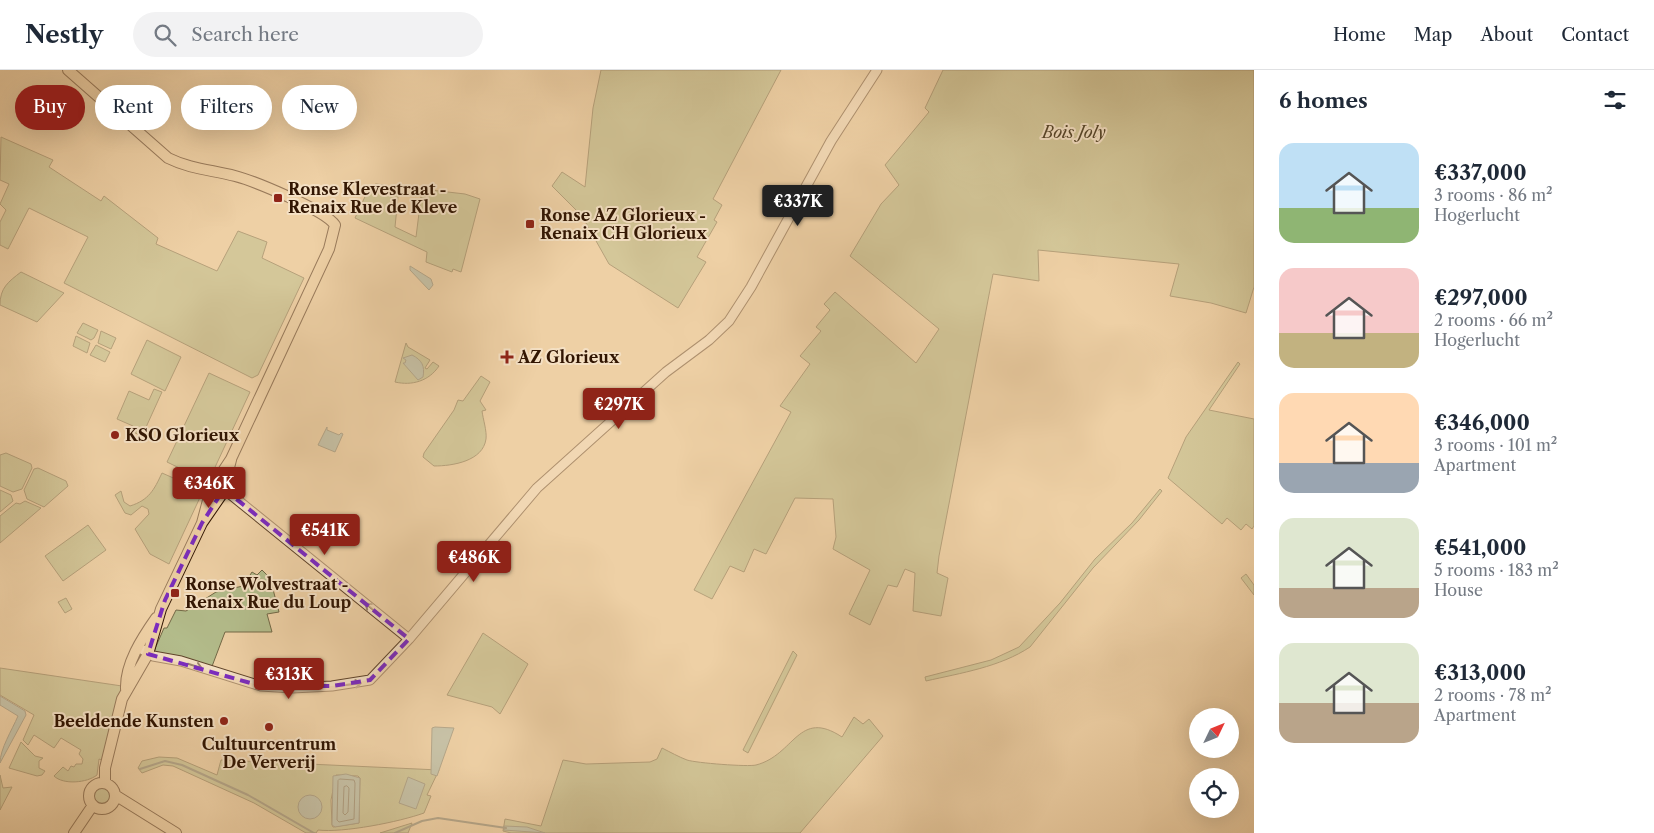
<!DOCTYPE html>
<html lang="en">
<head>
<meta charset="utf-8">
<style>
  :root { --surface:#fff; --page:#f2f2f3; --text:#1f2937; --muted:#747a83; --line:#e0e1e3; --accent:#8f2418 }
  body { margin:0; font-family:"Libre Caslon Text",serif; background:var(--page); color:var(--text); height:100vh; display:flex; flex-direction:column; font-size:19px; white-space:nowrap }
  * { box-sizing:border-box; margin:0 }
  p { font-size:16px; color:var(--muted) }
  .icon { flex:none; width:28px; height:28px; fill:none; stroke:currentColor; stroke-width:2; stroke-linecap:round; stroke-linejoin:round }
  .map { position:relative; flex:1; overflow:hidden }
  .drawer { display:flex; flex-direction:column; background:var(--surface); width:400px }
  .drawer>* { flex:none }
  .hud { position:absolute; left:15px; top:15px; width:475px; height:45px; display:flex; gap:10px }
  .needle { width:32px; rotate:47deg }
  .buttons { position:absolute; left:1189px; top:638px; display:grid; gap:10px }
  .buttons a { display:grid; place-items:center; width:50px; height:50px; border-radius:50%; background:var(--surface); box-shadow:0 5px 20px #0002; font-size:25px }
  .price { position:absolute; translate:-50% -42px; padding:0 11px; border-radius:5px; background:var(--accent); color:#fff; font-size:16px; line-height:32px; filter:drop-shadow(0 1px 2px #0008) }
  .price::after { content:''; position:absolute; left:50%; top:30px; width:15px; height:11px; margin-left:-8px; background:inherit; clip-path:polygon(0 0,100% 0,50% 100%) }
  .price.selected { background:#222; color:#fff }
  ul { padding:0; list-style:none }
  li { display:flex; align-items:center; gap:15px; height:125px; padding:0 25px }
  li span { display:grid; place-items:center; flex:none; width:140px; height:100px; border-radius:15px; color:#555 }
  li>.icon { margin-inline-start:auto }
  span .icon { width:60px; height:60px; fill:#fffc; stroke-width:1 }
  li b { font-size:21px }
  h2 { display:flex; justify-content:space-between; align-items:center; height:60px; padding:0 25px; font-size:21px }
  .pill { padding:0 18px; border-radius:22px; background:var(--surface); box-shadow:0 5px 20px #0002; font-size:18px; line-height:45px }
  .pill.selected { background:var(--accent); color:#fff }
  header { display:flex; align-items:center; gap:30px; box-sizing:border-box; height:70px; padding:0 25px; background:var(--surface); border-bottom:1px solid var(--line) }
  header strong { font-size:24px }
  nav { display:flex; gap:28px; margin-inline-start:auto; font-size:18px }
  .search { width:350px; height:45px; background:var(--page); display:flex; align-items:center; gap:12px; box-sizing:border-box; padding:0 18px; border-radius:28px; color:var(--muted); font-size:19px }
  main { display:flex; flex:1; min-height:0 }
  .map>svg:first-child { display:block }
  .green { fill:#b3bc8b; stroke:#726846; fill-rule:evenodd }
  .water { fill:#9bb6ad; stroke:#717669 }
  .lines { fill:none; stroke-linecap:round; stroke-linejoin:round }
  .shore { stroke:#666658; stroke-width:1 }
  .stream { stroke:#717669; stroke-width:2 }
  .tertiary-casing { stroke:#60442b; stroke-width:11 }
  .primary-casing { stroke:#311502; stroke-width:12 }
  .tertiary { stroke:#f4e0c4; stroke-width:9 }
  .primary { stroke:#eed0a5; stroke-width:10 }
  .oneway { stroke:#9c856d }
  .marked { fill:none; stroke:#7b2cbf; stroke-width:4; stroke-dasharray:10 6; stroke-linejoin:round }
  .poi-dot { fill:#8f2418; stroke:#f4e0c4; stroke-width:2 }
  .labels { text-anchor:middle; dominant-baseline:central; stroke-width:4; stroke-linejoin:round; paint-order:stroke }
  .park-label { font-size:16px; font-style:italic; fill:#58472b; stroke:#f4e0c4 }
  .poi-label { font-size:16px; font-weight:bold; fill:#311502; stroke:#f4e0c4; text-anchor:start }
</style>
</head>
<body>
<header>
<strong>Nestly</strong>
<div class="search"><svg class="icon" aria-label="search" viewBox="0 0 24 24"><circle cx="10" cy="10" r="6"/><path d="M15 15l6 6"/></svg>Search here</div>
<nav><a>Home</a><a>Map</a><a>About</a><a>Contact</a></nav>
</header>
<main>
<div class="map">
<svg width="1254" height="763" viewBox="0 0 1254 763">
  <rect width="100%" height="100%" fill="#eed0a5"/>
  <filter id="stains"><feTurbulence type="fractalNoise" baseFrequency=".004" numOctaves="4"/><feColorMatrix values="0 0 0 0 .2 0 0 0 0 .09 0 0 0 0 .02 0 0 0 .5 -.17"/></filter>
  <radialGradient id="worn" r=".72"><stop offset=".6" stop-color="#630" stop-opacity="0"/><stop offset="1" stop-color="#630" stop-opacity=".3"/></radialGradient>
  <!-- green -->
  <path class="green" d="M601 0H781L713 129 722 135 714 150 717 152 697 187 706 192 678 238 609 194 582 146 552 116 562 102 585 117 593 38Z
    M943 0H1254V217L1246 243 1211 233 1170 226 1179 194 1038 180 1039 211 993 204 939 486 937 503 948 508 941 546 913 541 915 503 905 499 897 517 888 515 870 555 849 544 870 500 833 479 836 467 833 429 795 428 766 484 754 479 744 502 730 496 712 529 694 520 791 342 780 336 810 294 800 286 821 261 816 257 830 240 824 234 835 222 916 293 939 259 850 186 881 134 899 115 885 95 929 42 925 38Z
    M1 67 53 90 49 97 101 131 104 126 158 168 156 174 217 201 238 161 267 172 262 188 304 208 258 305 252 308 64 213 88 167 29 138 8 179 0 175V152L6 140 0 134 9 114 0 110Z
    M376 114 399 117 395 157 416 167 422 119 465 124 480 129 461 202 453 199 452 202 426 192 427 182 355 148 370 116Z
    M21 202 64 223 37 252 0 235C0 218 8 212 21 202Z
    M83 253 98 260 94 268 91 270 77 263Z
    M101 261 116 268 111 279 98 273Z
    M76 266 90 273 87 283 73 276Z
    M147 270 181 287 165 321 131 304Z
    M406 273 408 277 430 290 425 298 427 299 433 292 439 296C429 311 412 316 395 312Z
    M96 275 110 282 105 292 90 285Z
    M1238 292 1240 294 1209 340 1254 349V456L1252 459 1246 454 1241 460 1227 448 1222 454 1168 408 1186 367Z
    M209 303 250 322 210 408 204 410 167 392Z
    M481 306 490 312 480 331 486 340 482 341C483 349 487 361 486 369 483 391 453 396 434 396L423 387 424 383 454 340 458 330 463 331Z
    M154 319 162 322 142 366 131 361 133 356 117 349 129 321 149 330Z
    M6 383 31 394 32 398 22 419 13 422 0 416V385Z
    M38 398 66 411 68 416 44 437 27 429 24 420 34 399Z
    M162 403 203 421 169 494 150 484 135 459 149 444 148 439 142 436 131 445 125 443 115 425 121 421 124 432 130 436C149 430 154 420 162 403Z
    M1160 419 1162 421 1139 450 1093 498 1030 577C1000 597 961 603 926 611L925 607 991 590 1019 577 1060 533 1095 489 1132 453Z
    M0 420 11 425 13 431 0 442Z
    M25 431 41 438 0 473V446L16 433 20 434Z
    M88 455 106 480 63 511 45 486Z
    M262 500 270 508 279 542 267 544 272 562H225L211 599 154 581 164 558H167L176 540 186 541 216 522 243 516 252 502 257 505Z
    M1246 504 1254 515V525L1241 508Z
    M66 528 72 539 65 543 58 532Z
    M483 563 528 594 500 644 492 637 447 625Z
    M793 581 797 585 748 683 743 680Z
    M0 598 122 616 104 691 99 689 97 705C87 713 63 715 54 706L63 697 68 701 71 696 74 697 76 694H82L83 689 79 684 81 680 61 668 54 678 34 665 28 675 23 670 34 645 0 625Z
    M854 647 863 654 869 649 883 666 800 763H511L503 761 505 749 541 756 563 690 586 694 650 692 657 689 662 678C670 682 679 687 687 690 696 693 748 697 756 695 795 685 798 638 842 667Z
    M21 672 35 686 43 688 39 691V698L45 701 42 705 37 706 9 698Z
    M159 687 177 688 217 705 221 690 439 700 427 725 431 726 424 743C399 752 343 763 318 760L316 763H306L254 733 173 696 163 695 142 703 138 698 142 691ZM336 705 358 706 360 708 359 753 333 757 332 755 331 730Z
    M0 705 3 718 12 717 0 740Z
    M94 725a8 8 0 1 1 16 0a8 8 0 1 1-16 0Z
    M412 753 408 763H380Z"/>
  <!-- water -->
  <path class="water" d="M410 196 431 209 433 215 429 220 410 200Z
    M412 285C422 290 425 296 423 307L418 310 403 293H405L406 290 403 288Z
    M327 357V360L339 365 341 363 343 364 335 382 318 375Z
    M0 626 25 641 26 645 0 693C0 679 12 660 18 646L0 635Z
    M435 657 454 658 437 706 431 704 432 658Z
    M346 704 360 708 359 753 335 757 332 755 333 706Z
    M408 707 425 714 416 739 399 733Z
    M298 737a12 12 0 1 1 24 0a12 12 0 1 1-24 0Z
    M504 756 527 757 545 763 504 760Z"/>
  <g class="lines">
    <!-- shore -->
    <path class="shore" d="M340 709 354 710 355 713 354 749 339 752 337 750 338 711Z
      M347 716 349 718 348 742 345 745 343 743 344 717Z"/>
    <!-- stream -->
    <path class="stream" d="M140 699 165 691 182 695 248 725 314 763
      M395 763 422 751 438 748 506 758"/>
    <!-- tertiary casing -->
    <g class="tertiary-casing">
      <path id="tertiary" d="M219 415 409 569
        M138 577 153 586 181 591 261 616 292 618 332 616 370 610 409 569 537 418 666 302 709 270 729 251 751 217 831 71 877 0"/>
    </g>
    <!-- primary casing -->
    <g class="primary-casing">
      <path id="primary" d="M68 0 168 88C190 99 212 100 235 106 254 111 325 140 335 155L329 179 231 389 211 419 202 453
        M126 619C125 594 142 568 156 548
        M89 726a13 13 0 1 1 26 0a13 13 0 1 1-26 0Z
        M105 713V698L122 629 148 584 161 539 202 453 222 424 231 390
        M115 725 176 763
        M74 763 93 735"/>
    </g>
    <!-- tertiary -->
    <use href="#tertiary" class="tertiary"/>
    <!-- primary -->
    <use href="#primary" class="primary"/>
  </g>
  <!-- one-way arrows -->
  <defs><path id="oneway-shaft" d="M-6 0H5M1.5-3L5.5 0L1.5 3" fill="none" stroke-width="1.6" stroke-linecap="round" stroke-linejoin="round" transform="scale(1.25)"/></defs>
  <g class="oneway">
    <use href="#oneway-shaft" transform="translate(371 538) rotate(-141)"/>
    <use href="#oneway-shaft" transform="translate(195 596) rotate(18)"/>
    <use href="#oneway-shaft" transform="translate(354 614) rotate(-7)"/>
  </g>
  <!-- marked area -->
  <path d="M0 0H1254V763H0ZM224 419 409 569 370 610 332 616H261L148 584 165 530 202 453Z" fill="#eed0a5" fill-opacity=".55" fill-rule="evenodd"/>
  <path class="marked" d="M224 419 409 569 370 610 332 616H261L148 584 165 530 202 453Z"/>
  <!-- markers -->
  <g class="poi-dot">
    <rect x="273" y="123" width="10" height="10" rx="2.5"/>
    <rect x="525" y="149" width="10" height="10" rx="2.5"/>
    <path d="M504.5 279.5h5v5h5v5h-5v5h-5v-5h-5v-5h5z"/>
    <circle cx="115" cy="365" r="5"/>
    <rect x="170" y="518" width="10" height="10" rx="2.5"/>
    <circle cx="224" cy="651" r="5"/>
    <circle cx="269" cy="657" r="5"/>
  </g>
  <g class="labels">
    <!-- park labels -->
    <g class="park-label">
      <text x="1074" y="62">Bois Joly</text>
    </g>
    <!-- poi labels -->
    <g class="poi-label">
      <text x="288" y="119">Ronse Klevestraat -<tspan x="288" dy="18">Renaix Rue de Kleve</tspan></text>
      <text x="540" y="145">Ronse AZ Glorieux -<tspan x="540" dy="18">Renaix CH Glorieux</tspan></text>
      <text x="518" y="287">AZ Glorieux</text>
      <text x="125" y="365">KSO Glorieux</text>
      <text x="185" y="514">Ronse Wolvestraat -<tspan x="185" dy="18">Renaix Rue du Loup</tspan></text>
      <text x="214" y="651" text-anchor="end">Beeldende Kunsten</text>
      <text x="269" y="674" text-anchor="middle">Cultuurcentrum<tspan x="269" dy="18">De Ververij</tspan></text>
    </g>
  </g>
  <rect width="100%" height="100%" filter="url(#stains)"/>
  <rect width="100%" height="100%" fill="url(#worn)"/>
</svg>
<div class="buttons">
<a><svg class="needle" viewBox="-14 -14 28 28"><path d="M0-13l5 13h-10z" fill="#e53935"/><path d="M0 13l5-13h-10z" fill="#747a83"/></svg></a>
<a><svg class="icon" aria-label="locate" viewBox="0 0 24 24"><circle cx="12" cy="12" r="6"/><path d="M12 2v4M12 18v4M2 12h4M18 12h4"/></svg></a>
</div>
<b class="price selected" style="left:798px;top:157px">€337K</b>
<b class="price" style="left:619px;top:360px">€297K</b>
<b class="price" style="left:209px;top:439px">€346K</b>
<b class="price" style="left:325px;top:486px">€541K</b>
<b class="price" style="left:474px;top:513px">€486K</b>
<b class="price" style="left:289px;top:630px">€313K</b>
<div class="hud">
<a class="pill selected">Buy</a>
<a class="pill">Rent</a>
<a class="pill">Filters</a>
<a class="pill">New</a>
</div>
</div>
<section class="drawer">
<h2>6 homes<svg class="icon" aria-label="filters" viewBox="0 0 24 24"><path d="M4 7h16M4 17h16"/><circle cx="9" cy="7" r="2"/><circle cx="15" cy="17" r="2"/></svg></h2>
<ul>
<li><span style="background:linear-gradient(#bfe0f5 65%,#8fb573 0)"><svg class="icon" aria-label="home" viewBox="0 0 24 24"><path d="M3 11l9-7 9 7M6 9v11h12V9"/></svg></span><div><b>€337,000</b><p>3 rooms · 86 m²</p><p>Hogerlucht</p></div></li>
<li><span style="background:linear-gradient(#f6c9c9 65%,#c2b280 0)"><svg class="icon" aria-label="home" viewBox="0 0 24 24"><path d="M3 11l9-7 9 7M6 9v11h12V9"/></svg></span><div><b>€297,000</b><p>2 rooms · 66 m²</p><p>Hogerlucht</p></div></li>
<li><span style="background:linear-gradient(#ffd9b3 70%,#9aa5b1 0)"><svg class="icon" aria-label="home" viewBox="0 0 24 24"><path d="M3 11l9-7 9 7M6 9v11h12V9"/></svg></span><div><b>€346,000</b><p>3 rooms · 101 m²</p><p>Apartment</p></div></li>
<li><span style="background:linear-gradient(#dfe7d0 70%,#b9a48a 0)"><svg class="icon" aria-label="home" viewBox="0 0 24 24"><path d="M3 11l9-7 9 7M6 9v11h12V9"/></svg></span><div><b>€541,000</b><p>5 rooms · 183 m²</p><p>House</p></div></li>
<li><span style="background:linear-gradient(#dfe7d0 60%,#b9a48a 0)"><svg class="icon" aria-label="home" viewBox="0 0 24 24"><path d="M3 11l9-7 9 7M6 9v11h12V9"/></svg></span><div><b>€313,000</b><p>2 rooms · 78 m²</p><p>Apartment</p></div></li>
</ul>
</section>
</main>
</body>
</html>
